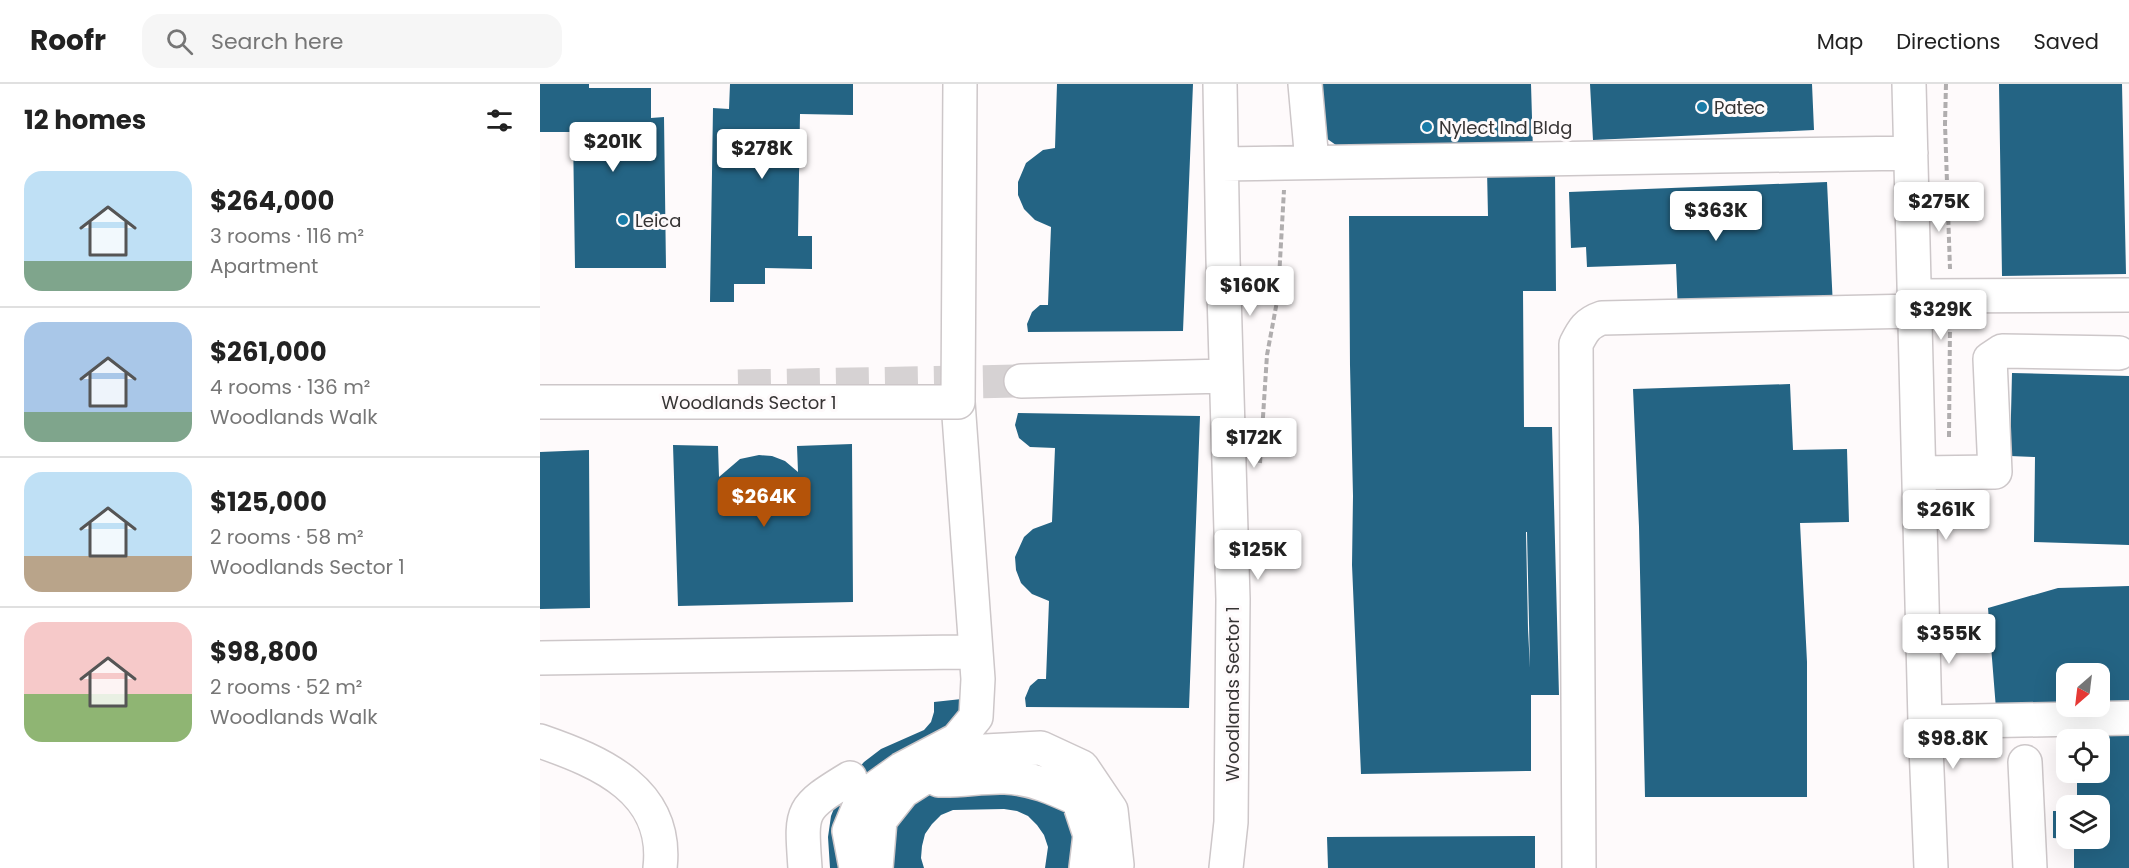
<!DOCTYPE html>
<html lang="en">
<head>
<meta charset="utf-8">
<style>
  :root { --surface:#fff; --page:#f6f6f6; --text:#222; --muted:#767676; --line:#e0e0e0; --accent:#b45309 }
  body { margin:0; font-family:Poppins,sans-serif; background:var(--page); color:var(--text); height:100vh; display:flex; flex-direction:column; font-size:22px; white-space:nowrap }
  * { box-sizing:border-box; margin:0 }
  p { font-size:20px; color:var(--muted) }
  .icon { flex:none; width:33px; height:33px; fill:none; stroke:currentColor; stroke-width:2; stroke-linecap:round; stroke-linejoin:round }
  .map { position:relative; flex:1; overflow:hidden }
  .panel { display:flex; flex-direction:column; background:var(--surface); width:540px }
  .panel>* { flex:none }
  .needle { width:39px; rotate:208deg }
  .fabs { position:absolute; left:1516px; top:579px; display:grid; gap:12px }
  .fabs a { display:grid; place-items:center; width:54px; height:54px; border-radius:12px; background:var(--surface); box-shadow:0 6px 24px #0002; font-size:30px }
  .price { position:absolute; translate:-50% -51px; padding:0 14px; border-radius:6px; background:#fff; color:#222; font-size:20px; line-height:39px; filter:drop-shadow(0 2px 3px #0008) }
  .price::after { content:''; position:absolute; left:50%; top:36px; width:18px; height:14px; margin-left:-9px; background:inherit; clip-path:polygon(0 0,100% 0,50% 100%) }
  .price.current { background:var(--accent); color:#fff }
  ul { padding:0; list-style:none }
  li { display:flex; align-items:center; gap:18px; height:150px; padding:0 24px }
  li+li { border-top:2px solid var(--line) }
  li span { display:grid; place-items:center; flex:none; width:168px; height:120px; border-radius:18px; color:#555 }
  li>.icon { margin-inline-start:auto }
  span .icon { width:72px; height:72px; fill:#fffc; stroke-width:1 }
  li b { font-size:26px }
  h2 { display:flex; justify-content:space-between; align-items:center; height:72px; padding:0 24px; font-size:26px }
  header { display:flex; align-items:center; gap:36px; box-sizing:border-box; height:84px; padding:0 30px; background:var(--surface); border-bottom:2px solid var(--line) }
  header strong { font-size:28px }
  nav { display:flex; gap:33px; margin-inline-start:auto; font-size:21px }
  .search { width:420px; height:54px; background:var(--page); display:flex; align-items:center; gap:15px; box-sizing:border-box; padding:0 21px; border-radius:18px; color:var(--muted); font-size:22px }
  main { display:flex; flex:1; min-height:0 }
  .map>svg:first-child { display:block }
  .building { fill:#246484; fill-rule:evenodd }
  .lines { fill:none; stroke-linecap:round; stroke-linejoin:round }
  .minor-tunnel { stroke:#d6d2d3; stroke-width:33; stroke-dasharray:33 16; stroke-linecap:butt }
  .minor-casing { stroke:#cdc7c9; stroke-width:36 }
  .path { stroke:#b0adae; stroke-width:4; stroke-dasharray:6 3; stroke-linecap:butt }
  .minor { stroke:#fff; stroke-width:33 }
  .minor-bridge-casing { stroke:#cdc7c9; stroke-width:36; stroke-linecap:butt }
  .minor-bridge { stroke:#fff; stroke-width:33 }
  .poi-dot { fill:#197ca8; stroke:#fefafb; stroke-width:2 }
  .labels { text-anchor:middle; dominant-baseline:central; stroke-width:6; stroke-linejoin:round; paint-order:stroke }
  .poi-label { font-size:18px; fill:#363434; stroke:#fefafb; text-anchor:start }
  .street-label { font-size:18px; fill:#363434; stroke:#fefafb }
</style>
</head>
<body>
<header>
<strong>Roofr</strong>
<div class="search"><svg class="icon" aria-label="search" viewBox="0 0 24 24"><circle cx="10" cy="10" r="6"/><path d="M15 15l6 6"/></svg>Search here</div>
<nav><a>Map</a><a>Directions</a><a>Saved</a></nav>
</header>
<main>
<section class="panel">
<h2>12 homes<svg class="icon" aria-label="filters" viewBox="0 0 24 24"><path d="M4 7h16M4 17h16"/><circle cx="9" cy="7" r="2"/><circle cx="15" cy="17" r="2"/></svg></h2>
<ul>
<li><span style="background:linear-gradient(#bfe0f5 75%,#7fa58c 0)"><svg class="icon" aria-label="home" viewBox="0 0 24 24"><path d="M3 11l9-7 9 7M6 9v11h12V9"/></svg></span><div><b>$264,000</b><p>3 rooms · 116 m²</p><p>Apartment</p></div></li>
<li><span style="background:linear-gradient(#a9c7e8 75%,#7fa58c 0)"><svg class="icon" aria-label="home" viewBox="0 0 24 24"><path d="M3 11l9-7 9 7M6 9v11h12V9"/></svg></span><div><b>$261,000</b><p>4 rooms · 136 m²</p><p>Woodlands Walk</p></div></li>
<li><span style="background:linear-gradient(#bfe0f5 70%,#b9a48a 0)"><svg class="icon" aria-label="home" viewBox="0 0 24 24"><path d="M3 11l9-7 9 7M6 9v11h12V9"/></svg></span><div><b>$125,000</b><p>2 rooms · 58 m²</p><p>Woodlands Sector 1</p></div></li>
<li><span style="background:linear-gradient(#f6c9c9 60%,#8fb573 0)"><svg class="icon" aria-label="home" viewBox="0 0 24 24"><path d="M3 11l9-7 9 7M6 9v11h12V9"/></svg></span><div><b>$98,800</b><p>2 rooms · 52 m²</p><p>Woodlands Walk</p></div></li>
</ul>
</section>
<div class="map">
<svg width="1589" height="784" viewBox="0 0 1589 784">
  <rect width="100%" height="100%" fill="#fefafb"/>
  <!-- building -->
  <path class="building" d="M0 0H49V4H111V34L124 33 126 184H35L33 48H0Z
    M190 0H313V31L260 30 258 152H272V185L225 184V200H194V218H170L173 24 189 25Z
    M517 0H653L643 247 488 248 487 240 492 228 500 221H508L511 143 495 136 484 125 478 111V98L486 79 503 66 515 64Z
    M780 0H991L993 68 803 66 786 54 778 32Z
    M1050 0H1272L1274 46 1053 56Z
    M1459 0H1582L1586 190 1462 192Z
    M947 86H1015L1016 207H983L984 343H1012L1019 611H991V687L821 690 812 481 813 412 810 281 809 132H948ZM986 448H987L990 584 988 545Z
    M1287 98 1293 223 1138 229 1136 180 1047 183 1046 163 1031 164 1029 108Z
    M1472 289 1589 292V461L1494 458 1495 373 1470 372Z
    M1250 300 1253 366 1307 365 1309 438 1260 439 1267 578V713H1105L1099 443 1093 305Z
    M478 329 660 332 649 624 486 623 485 614 490 602 498 595H506L509 517 492 510 481 499 476 486 475 473 484 453 493 445 512 438 515 364 490 363 479 354 475 341Z
    M312 360 313 518 138 522 133 361 178 362 179 393 200 375 219 371 232 372 245 377 258 388 257 362Z
    M49 366 50 524 0 525V368Z
    M1589 502V632L1456 625 1448 524 1518 504ZM1527 590H1560V622H1527Z
    M440 613 444 650 474 649 587 733 591 754 590 784H505L508 763 504 751 497 741 488 732 477 727 464 725 413 726 401 731 392 740 385 750 382 762 381 774 384 784H290L288 753 291 732 299 712 310 694 324 678 341 665 384 646 391 638 394 628V618Z
    M1536 648H1589V784H1534V754H1560V722H1537V688H1560V656H1536Z
    M1513 727H1527V755L1513 754Z
    M995 752V784H788L787 753Z"/>
  <g class="lines">
    <!-- minor-tunnel -->
    <path class="minor-tunnel" d="M198 302 481 297"/>
    <!-- minor casing -->
    <g class="minor-casing">
      <path id="minor" d="M680 0 683 175 693 515 691 738 686 784
        M765 0 772 78
        M1369 0 1385 638 1391 784
        M682 80 1371 69
        M1375 212 1589 211
        M481 297 686 292
        M1379 389 1455 388 1450 275 1462 267 1579 269
        M0 574 421 568
        M1385 638 1589 634
        M0 657C61 678 129 707 120 784
        M1485 678 1490 784
        M399 696C421 697 443 692 465 693 492 694 514 704 538 715L550 751 546 784
        M265 784C261 726 259 725 310 694
        M316 784 309 747 323 713 362 685 417 656 436 633 438 595 418 318
        M336 784 340 736 363 707 402 682 445 667 501 664 542 683 571 726 577 781 576 784
        M1039 784 1036 260C1043 246 1047 239 1062 234L1376 227"/>
    </g>
    <!-- path -->
    <path class="path" d="M1406 0 1405 40 1410 185
      M1409 353 1410 241
      M720 379 727 271 738 212 744 106"/>
    <!-- minor -->
    <use href="#minor" class="minor"/>
    <!-- minor-bridge casing -->
    <g class="minor-bridge-casing">
      <path id="minor-bridge" d="M0 318H418L420 0"/>
    </g>
    <!-- minor-bridge -->
    <use href="#minor-bridge" class="minor-bridge"/>
  </g>
  <!-- markers -->
  <g class="poi-dot">
    <circle cx="1162" cy="23" r="6"/>
    <circle cx="887" cy="43" r="6"/>
    <circle cx="83" cy="136" r="6"/>
  </g>
  <g class="labels">
    <!-- poi labels -->
    <g class="poi-label">
      <text x="1174" y="23">Patec</text>
      <text x="899" y="43">Nylect Ind Bldg</text>
      <text x="95" y="136">Leica</text>
    </g>
    <!-- street labels -->
    <g class="street-label">
      <text x="209" y="318">Woodlands Sector 1</text>
      <text transform="translate(692 610) rotate(-90)">Woodlands Sector 1</text>
    </g>
  </g>
</svg>
<div class="fabs">
<a><svg class="needle" viewBox="-14 -14 28 28"><path d="M0-13l5 13h-10z" fill="#e53935"/><path d="M0 13l5-13h-10z" fill="#767676"/></svg></a>
<a><svg class="icon" aria-label="locate" viewBox="0 0 24 24"><circle cx="12" cy="12" r="6"/><path d="M12 2v4M12 18v4M2 12h4M18 12h4"/></svg></a>
<a><svg class="icon" aria-label="layers" viewBox="0 0 24 24"><path d="M12 4l9 5-9 5-9-5zM3 14l9 5 9-5"/></svg></a>
</div>
<b class="price" style="left:73px;top:89px">$201K</b>
<b class="price" style="left:222px;top:96px">$278K</b>
<b class="price" style="left:1399px;top:149px">$275K</b>
<b class="price" style="left:1176px;top:158px">$363K</b>
<b class="price" style="left:710px;top:233px">$160K</b>
<b class="price" style="left:1401px;top:257px">$329K</b>
<b class="price" style="left:714px;top:385px">$172K</b>
<b class="price current" style="left:224px;top:444px">$264K</b>
<b class="price" style="left:1406px;top:457px">$261K</b>
<b class="price" style="left:718px;top:497px">$125K</b>
<b class="price" style="left:1409px;top:581px">$355K</b>
<b class="price" style="left:1413px;top:686px">$98.8K</b>
</div>
</main>
</body>
</html>
